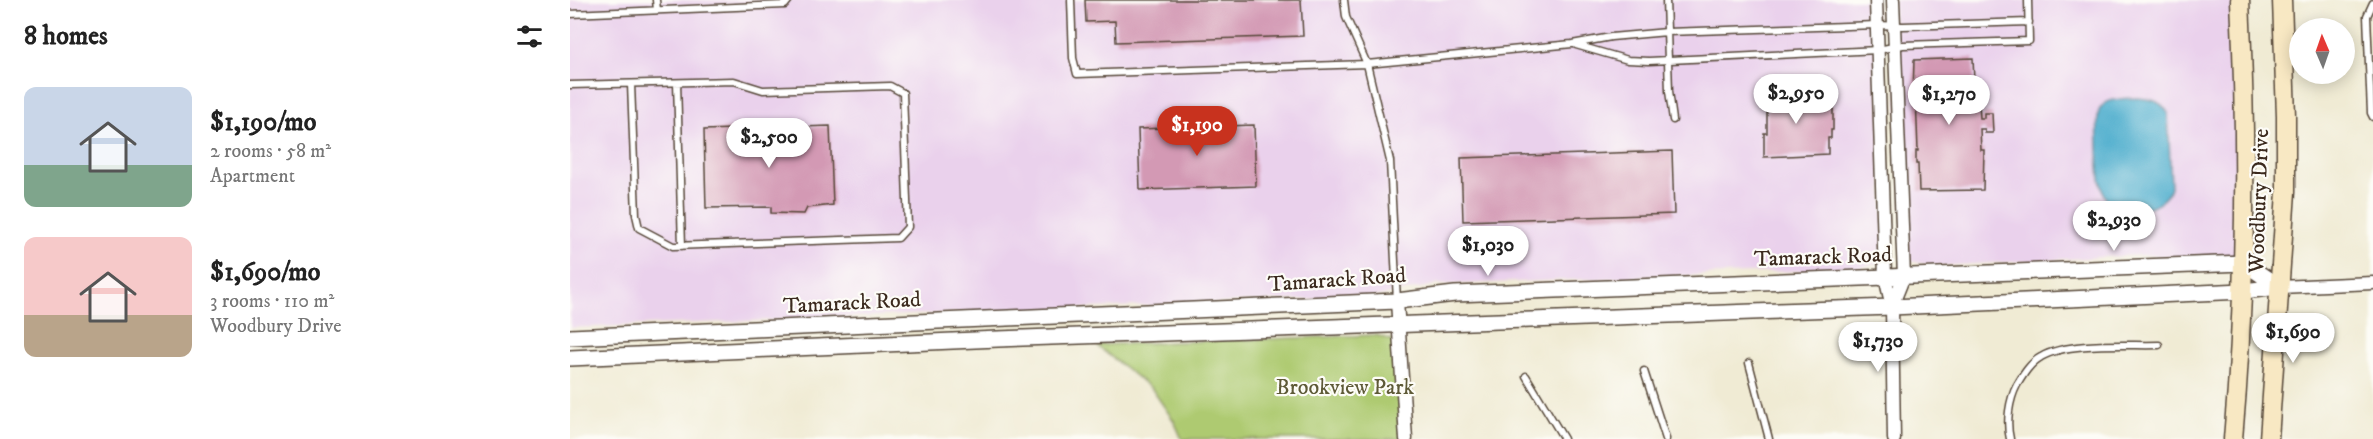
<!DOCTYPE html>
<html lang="en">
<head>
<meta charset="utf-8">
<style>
  :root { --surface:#fff; --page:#f2f2f2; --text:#222; --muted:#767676; --accent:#c8321e }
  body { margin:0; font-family:"IM FELL DW Pica",serif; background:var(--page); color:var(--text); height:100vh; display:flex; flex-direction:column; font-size:22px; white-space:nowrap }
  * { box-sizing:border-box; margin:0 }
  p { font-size:20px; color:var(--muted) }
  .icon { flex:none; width:33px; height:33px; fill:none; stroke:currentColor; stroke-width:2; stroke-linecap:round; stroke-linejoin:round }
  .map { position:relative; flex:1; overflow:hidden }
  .sheet { display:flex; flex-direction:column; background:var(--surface); width:570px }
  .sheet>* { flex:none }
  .needle { width:39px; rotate:358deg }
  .fabs { position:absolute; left:1719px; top:18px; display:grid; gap:12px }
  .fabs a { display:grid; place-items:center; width:66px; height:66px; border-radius:50%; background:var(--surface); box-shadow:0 3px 15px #0003; font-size:30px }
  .price { position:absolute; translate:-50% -51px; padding:0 14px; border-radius:21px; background:#fff; color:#222; font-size:20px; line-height:39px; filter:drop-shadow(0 2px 3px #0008) }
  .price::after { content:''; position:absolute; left:50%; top:36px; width:18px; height:14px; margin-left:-9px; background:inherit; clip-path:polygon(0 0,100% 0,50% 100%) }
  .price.active { background:var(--accent); color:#fff }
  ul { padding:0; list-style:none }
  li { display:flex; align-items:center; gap:18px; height:150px; padding:0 24px }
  li span { display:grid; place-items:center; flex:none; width:168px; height:120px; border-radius:12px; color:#555 }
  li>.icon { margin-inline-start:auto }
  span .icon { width:72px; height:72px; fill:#fffc; stroke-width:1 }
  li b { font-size:26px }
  h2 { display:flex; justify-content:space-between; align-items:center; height:72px; padding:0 24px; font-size:26px }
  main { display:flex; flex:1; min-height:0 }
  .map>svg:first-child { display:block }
  .built { fill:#ead1ec }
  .green { fill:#aeca71; stroke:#747a48; stroke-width:1.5 }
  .water { fill:#4eadcd; stroke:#446c76; stroke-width:1.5 }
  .building { fill:#d399b4 }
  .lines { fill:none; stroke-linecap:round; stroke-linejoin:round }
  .service-casing { stroke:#564739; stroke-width:9 }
  .minor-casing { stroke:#564739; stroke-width:15 }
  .tertiary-casing { stroke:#564739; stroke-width:18 }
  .secondary-casing { stroke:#564739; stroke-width:21 }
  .service { stroke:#fff; stroke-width:6 }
  .minor { stroke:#fff; stroke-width:12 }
  .tertiary { stroke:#fff; stroke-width:15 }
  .secondary { stroke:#f8e8c3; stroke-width:18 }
  .labels { text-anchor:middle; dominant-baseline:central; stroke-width:4.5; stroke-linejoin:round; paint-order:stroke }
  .street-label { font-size:22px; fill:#3b2a1e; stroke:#fdfcf7 }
  .park-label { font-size:22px; fill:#5e5a37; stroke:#fdfcf7 }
</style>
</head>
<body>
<main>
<section class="sheet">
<h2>8 homes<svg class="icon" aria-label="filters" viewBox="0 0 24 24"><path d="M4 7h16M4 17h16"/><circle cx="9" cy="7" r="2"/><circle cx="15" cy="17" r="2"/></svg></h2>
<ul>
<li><span style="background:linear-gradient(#c9d6e8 65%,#7fa58c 0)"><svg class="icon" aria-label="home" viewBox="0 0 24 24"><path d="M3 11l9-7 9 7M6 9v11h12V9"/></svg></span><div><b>$1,190/mo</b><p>2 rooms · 58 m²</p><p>Apartment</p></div></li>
<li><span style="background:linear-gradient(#f6c9c9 65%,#b9a48a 0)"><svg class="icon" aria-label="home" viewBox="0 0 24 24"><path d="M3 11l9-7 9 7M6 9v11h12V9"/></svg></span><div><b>$1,690/mo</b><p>3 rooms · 110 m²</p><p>Woodbury Drive</p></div></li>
</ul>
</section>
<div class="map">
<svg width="1803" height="439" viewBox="0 0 1803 439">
  <rect width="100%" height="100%" fill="#fdfcf7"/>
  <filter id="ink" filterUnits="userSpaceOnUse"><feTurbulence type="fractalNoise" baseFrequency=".0167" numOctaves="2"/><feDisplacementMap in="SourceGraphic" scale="12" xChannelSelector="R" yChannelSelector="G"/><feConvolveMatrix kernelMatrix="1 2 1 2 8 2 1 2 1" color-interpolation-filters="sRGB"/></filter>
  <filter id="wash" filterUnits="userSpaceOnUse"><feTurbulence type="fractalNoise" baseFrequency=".008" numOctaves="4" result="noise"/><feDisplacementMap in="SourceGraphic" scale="24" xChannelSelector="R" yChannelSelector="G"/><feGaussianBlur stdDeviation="1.35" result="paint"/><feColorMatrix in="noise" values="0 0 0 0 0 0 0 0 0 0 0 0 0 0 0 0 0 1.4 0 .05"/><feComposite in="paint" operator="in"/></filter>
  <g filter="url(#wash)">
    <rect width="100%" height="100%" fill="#f0ebd4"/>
    <!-- built -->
    <path class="built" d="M0 0H1306L1315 261 1283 269 866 285 804 297 0 328Z
      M1323 0H1670L1674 263 1576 255 1366 266 1334 260Z"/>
    <!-- green -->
    <path class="green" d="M806 335 832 344 836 439H612L604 421 582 389 526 345Z"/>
    <!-- water -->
    <path class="water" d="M1567 98C1580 99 1591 100 1598 113L1601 187C1594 213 1542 219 1533 193 1528 178 1527 131 1528 114 1531 97 1553 99 1567 98Z"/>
    <g id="blocks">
      <!-- building -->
      <path class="building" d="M515 0H731L733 36 546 42 545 21 516 22Z
        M1403 58 1404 81 1406 80 1407 91H1408L1410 118H1414V113H1422L1423 133H1415V129H1410L1411 150H1414L1413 190 1349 191 1348 164H1346V151H1348L1346 95H1343L1344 60Z
        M1221 81 1222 106 1263 105V130H1261V138H1258V154L1194 157V133H1197V109H1200L1199 82Z
        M684 125 686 186 570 190 568 129Z
        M260 126 263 205 237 208 234 214 201 213V207L136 208 134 130Z
        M1102 151 1104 214 893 221 891 158Z"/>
    </g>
  </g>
  <g filter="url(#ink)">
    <use href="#blocks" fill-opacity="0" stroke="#564739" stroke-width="1.5"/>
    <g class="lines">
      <!-- service casing -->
      <g class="service-casing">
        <path id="service" d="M86 0 87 10
          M501 0 503 58 507 74 797 64 1002 44 1041 37 1097 32 1307 25 1333 26 1459 22
          M774 0 776 17 797 64 820 161 827 301
          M1096 0 1099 91 1103 120
          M1803 3 1797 16 1801 113 1803 117
          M0 14 215 5 219 0
          M1006 45 1058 60 1079 61 1308 50 1333 45 1459 41 1458 0
          M107 83 112 246
          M0 85 164 81 193 90 320 86 333 93 338 227 328 238 103 246 69 228 66 215 61 84
          M1179 363 1199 439
          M1074 371 1096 439
          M956 376 994 439
          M1440 439C1436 422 1439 400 1447 385 1453 375 1460 363 1471 357 1498 341 1557 346 1589 345"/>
      </g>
      <!-- minor casing -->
      <g class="minor-casing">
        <path id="minor" d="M1306 0 1315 277 1322 307 1324 439
          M1709 287 1803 283
          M827 301 836 439
          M1322 306 1334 276 1323 0"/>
      </g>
      <!-- tertiary casing -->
      <g class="tertiary-casing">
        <path id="tertiary" d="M0 337 827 301 885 294 1674 263 1709 287
          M0 358 428 339 1322 307 1673 291 1709 287"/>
      </g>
      <!-- secondary casing -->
      <g class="secondary-casing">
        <path id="secondary" d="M1663 439C1676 293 1677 147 1670 0
          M1699 439 1716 192V116L1712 0"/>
      </g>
      <!-- service -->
      <use href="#service" class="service"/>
      <!-- minor -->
      <use href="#minor" class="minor"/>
      <!-- tertiary -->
      <use href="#tertiary" class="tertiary"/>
      <!-- secondary -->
      <use href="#secondary" class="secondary"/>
    </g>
  </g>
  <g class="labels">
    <!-- street labels -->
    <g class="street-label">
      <text transform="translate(1689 201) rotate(-88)">Woodbury Drive</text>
      <text transform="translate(1253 257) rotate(-2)">Tamarack Road</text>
      <text transform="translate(767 280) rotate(-4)">Tamarack Road</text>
      <text transform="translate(282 303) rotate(-3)">Tamarack Road</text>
    </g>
    <!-- park labels -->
    <g class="park-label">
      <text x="775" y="387">Brookview Park</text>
    </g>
  </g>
</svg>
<div class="fabs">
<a><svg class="needle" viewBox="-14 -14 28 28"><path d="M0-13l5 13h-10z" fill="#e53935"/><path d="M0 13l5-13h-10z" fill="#767676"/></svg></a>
</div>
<b class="price" style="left:1226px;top:125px">$2,950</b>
<b class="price" style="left:1379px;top:126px">$1,270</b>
<b class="price active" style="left:627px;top:157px">$1,190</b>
<b class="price" style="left:199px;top:169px">$2,500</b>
<b class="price" style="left:1544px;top:252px">$2,930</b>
<b class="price" style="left:918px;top:277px">$1,030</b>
<b class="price" style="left:1723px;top:364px">$1,690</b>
<b class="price" style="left:1308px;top:373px">$1,730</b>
</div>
</main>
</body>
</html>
